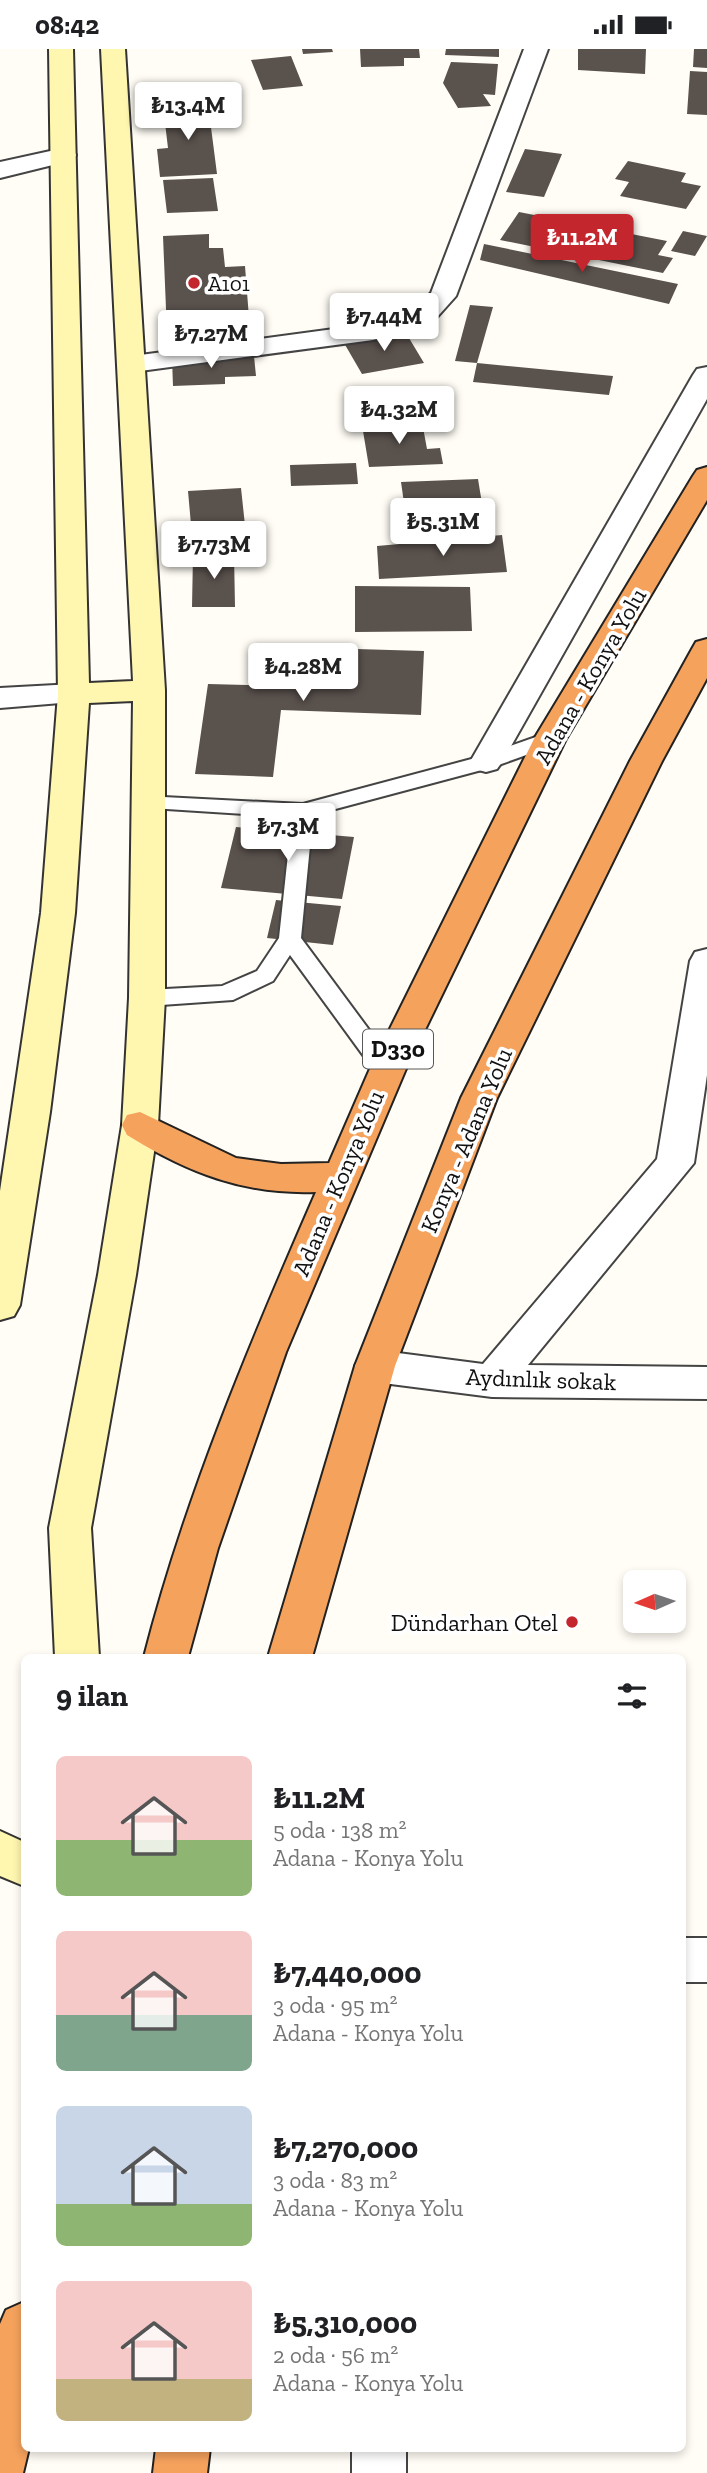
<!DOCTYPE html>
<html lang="tr">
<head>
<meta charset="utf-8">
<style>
  :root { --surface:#fff; --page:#f2f2f2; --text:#202124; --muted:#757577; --accent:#c4262e }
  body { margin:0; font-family:"Zilla Slab",serif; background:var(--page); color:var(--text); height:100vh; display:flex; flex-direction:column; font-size:26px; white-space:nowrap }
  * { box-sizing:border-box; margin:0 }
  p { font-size:23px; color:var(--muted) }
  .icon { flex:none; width:38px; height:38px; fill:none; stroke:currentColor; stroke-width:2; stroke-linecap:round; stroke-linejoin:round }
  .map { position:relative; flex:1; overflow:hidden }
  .sheet { position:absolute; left:21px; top:1605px; width:665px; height:798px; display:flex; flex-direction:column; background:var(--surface); border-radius:10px; box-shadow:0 4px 10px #0003 }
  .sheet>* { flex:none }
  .needle { width:46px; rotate:267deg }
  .buttons { position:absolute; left:623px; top:1521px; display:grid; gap:14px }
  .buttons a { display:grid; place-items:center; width:63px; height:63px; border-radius:10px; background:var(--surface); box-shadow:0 4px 10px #0003; font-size:35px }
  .price { position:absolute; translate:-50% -60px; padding:0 16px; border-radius:7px; background:#fff; color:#222; font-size:23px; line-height:46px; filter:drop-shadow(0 2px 4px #0008) }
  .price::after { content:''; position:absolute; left:50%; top:42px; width:21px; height:16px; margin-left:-10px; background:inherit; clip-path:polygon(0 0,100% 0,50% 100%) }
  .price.active { background:var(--accent); color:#fff }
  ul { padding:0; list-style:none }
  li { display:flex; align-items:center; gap:21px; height:175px; padding:0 35px }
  li span { display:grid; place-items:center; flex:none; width:196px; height:140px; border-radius:10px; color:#555 }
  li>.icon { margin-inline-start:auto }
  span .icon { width:84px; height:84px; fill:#fffc; stroke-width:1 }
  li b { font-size:30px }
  h2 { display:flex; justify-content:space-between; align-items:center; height:84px; padding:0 35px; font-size:30px }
  .status { display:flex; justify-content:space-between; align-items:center; height:49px; padding:0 35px; background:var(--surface); direction:ltr }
  .status svg { height:19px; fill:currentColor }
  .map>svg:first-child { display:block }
  .building { fill:#5a524d }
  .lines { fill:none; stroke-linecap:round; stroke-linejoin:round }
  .lane-casing { stroke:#444; stroke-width:4 }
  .street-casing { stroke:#444; stroke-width:4 }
  .secondary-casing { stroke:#333; stroke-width:4 }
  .highway-casing { stroke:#222; stroke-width:4 }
  .lane { fill:#fff; fill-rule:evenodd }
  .street { fill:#fff; fill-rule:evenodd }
  .secondary { fill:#fff6b0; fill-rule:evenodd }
  .highway { fill:#f5a25d; fill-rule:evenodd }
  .poi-dot { fill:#c4262e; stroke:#fff; stroke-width:2.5 }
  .labels { text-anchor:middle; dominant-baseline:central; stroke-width:7; stroke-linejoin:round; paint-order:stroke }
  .far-poi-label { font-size:21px; fill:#111; stroke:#fff; text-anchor:start }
  .shield { fill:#fff; stroke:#585858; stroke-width:2 }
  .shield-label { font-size:23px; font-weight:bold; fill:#111 }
  .street-label { font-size:24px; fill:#111; stroke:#fff }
  .poi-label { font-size:24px; fill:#111; stroke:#fff; text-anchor:end }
</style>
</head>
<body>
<div class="status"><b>08:42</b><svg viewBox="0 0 49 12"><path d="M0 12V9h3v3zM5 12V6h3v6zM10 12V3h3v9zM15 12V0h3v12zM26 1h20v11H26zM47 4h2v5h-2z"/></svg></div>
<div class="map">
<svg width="707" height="2424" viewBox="0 0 707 2424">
  <rect width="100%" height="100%" fill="#fffdf5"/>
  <!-- building -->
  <path class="building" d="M302 0H332L333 3 303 5Z
    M360 0H419L420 9H404V17L361 18Z
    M446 0H499V8L445 6Z
    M578 0H646L645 25 578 21Z
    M694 0H707V19L693 18Z
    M291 7 303 37 263 41 251 11Z
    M451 13 498 15 495 46 483 45 491 57 458 59 443 34Z
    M690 22 707 23V66L687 65Z
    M208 55 217 125 160 128 157 100 168 99 163 57Z
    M525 100 562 105 544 148 506 143Z
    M628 112 686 124 681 133 701 137 686 160 620 147 629 133 615 130Z
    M213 129 218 162 167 164 163 131Z
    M519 163 667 192 658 206 673 209 663 224 500 191Z
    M683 182 707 187 695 207 671 202Z
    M209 185V199H223L225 218 245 217 250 282 167 284 163 187Z
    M484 195 678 235 669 255 480 211Z
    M470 256 493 258 477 314 455 312Z
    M406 284 424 314 362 325 344 294Z
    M254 307 256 327 225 328V335L173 337 172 310Z
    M477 314 613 327 609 346 473 333Z
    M422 373 427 400 440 399 443 415 369 418 362 376Z
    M356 414 358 435 291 437 290 416Z
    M478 430 486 479 408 482 401 433Z
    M241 439 247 495 193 498 188 442Z
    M502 486 507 523 379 530 377 497Z
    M234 505 235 558H192L193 506Z
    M355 537 470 538 472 582 355 583Z
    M288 598 424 602 421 666 281 661 273 728 195 725 208 635 283 637Z
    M236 778 354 788 342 850 221 839Z
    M276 851 341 857 333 896 267 889Z"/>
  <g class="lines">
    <!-- lane casing -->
    <g class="lane-casing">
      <path id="lane" d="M550 683 557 685 560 690 557 695 493 718 313 766 301 889 395 1016 399 1022 395 1028H379L290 906 273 932 233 951 147 957 139 955 136 949 139 943 147 941 222 937 257 922 279 889 292 768 151 759 144 757 141 752 144 747 303 755 479 708Z"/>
    </g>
    <!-- street casing -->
    <g class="street-casing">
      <path id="street" d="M524 0H548L456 247 430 276 373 291 133 323 123 321 119 315 123 309 133 307 371 275 410 264 431 244Z
        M64 99 73 101 76 106 73 111 0 129V113Z
        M707 318V350L502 713 497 720 486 723 475 720 470 713 693 326 697 320Z
        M74 635 85 638 90 645 85 652 0 659V639Z
        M707 900V1026L694 1114 528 1316 707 1318V1350L492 1348 375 1333 361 1328 355 1317 361 1306 375 1301 483 1315 657 1110 690 912 695 903Z
        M682 1889H707V1933H682Z
        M352 2399H406V2424H352Z"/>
    </g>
    <!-- secondary casing -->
    <g class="secondary-casing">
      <path id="secondary" d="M49 0H73L89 634 133 632 101 0H125L165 641V949L158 1076 136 1226 91 1479 99 1608H55L49 1479 98 1226 122 1076 129 949 133 652 89 654 75 864 50 1063 20 1256 14 1267 0 1271V1142L41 864 58 645Z
        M0 1782 24 1793V1837L0 1827Z"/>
    </g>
    <!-- highway casing -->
    <g class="highway-casing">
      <path id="highway" d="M707 418V451L566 690 405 1022 286 1303 218 1499 188 1608H144C185 1448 250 1294 316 1143 244 1146 187 1123 127 1086L122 1076 127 1066 140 1063 236 1109 281 1115 329 1114 369 1022 534 690 693 427 697 421Z
        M707 590V629L662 712 497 1049 395 1317 312 1608H268L355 1317 461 1049 630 712 692 600 696 593Z
        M24 2253V2399H29L23 2424H0V2275L6 2261Z
        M156 2399H210L207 2424H153Z"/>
    </g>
    <!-- lane -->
    <use href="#lane" class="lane"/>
    <!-- street -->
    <use href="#street" class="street"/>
    <!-- secondary -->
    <use href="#secondary" class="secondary"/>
    <!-- highway -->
    <use href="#highway" class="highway"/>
  </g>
  <!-- markers -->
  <g class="poi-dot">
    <circle cx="194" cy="234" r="7"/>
    <circle cx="572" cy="1573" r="7"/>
  </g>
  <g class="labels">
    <!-- far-poi labels -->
    <g class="far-poi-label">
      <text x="208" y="234">A101</text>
    </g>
    <!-- shield labels -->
    <rect class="shield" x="363" y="980.5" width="70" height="39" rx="5"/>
    <g class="shield-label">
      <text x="398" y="1000">D330</text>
    </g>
    <!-- street labels -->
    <g class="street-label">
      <text transform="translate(590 627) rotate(-60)">Adana - Konya Yolu</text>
      <text transform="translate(466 1091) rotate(-67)">Konya - Adana Yolu</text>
      <text transform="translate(338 1134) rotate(-67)">Adana - Konya Yolu</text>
      <text transform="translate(541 1330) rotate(2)">Aydınlık sokak</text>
    </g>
    <!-- poi labels -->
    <g class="poi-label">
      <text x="558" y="1573">Dündarhan Otel</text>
    </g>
  </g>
</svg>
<div class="buttons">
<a><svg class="needle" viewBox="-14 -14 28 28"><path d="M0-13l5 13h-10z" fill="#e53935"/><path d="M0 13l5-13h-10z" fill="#757577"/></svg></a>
</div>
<b class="price" style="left:188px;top:93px">₺13.4M</b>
<b class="price active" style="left:582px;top:225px">₺11.2M</b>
<b class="price" style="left:384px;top:304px">₺7.44M</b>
<b class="price" style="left:211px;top:321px">₺7.27M</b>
<b class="price" style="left:399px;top:397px">₺4.32M</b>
<b class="price" style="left:443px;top:509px">₺5.31M</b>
<b class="price" style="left:214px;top:532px">₺7.73M</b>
<b class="price" style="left:303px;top:654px">₺4.28M</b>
<b class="price" style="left:288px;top:814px">₺7.3M</b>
<section class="sheet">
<h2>9 ilan<svg class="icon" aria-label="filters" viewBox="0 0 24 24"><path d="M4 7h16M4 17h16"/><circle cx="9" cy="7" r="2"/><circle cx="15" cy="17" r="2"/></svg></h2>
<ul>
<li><span style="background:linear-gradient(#f6c9c9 60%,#8fb573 0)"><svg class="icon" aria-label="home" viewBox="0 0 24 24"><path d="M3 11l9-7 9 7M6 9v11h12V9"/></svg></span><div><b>₺11.2M</b><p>5 oda · 138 m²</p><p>Adana - Konya Yolu</p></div></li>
<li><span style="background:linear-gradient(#f6c9c9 60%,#7fa58c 0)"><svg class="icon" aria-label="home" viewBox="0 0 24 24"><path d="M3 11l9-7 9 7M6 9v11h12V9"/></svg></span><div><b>₺7,440,000</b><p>3 oda · 95 m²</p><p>Adana - Konya Yolu</p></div></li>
<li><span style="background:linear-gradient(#c9d6e8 70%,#8fb573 0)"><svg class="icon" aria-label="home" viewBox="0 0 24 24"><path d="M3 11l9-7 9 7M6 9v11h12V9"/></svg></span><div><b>₺7,270,000</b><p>3 oda · 83 m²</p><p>Adana - Konya Yolu</p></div></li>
<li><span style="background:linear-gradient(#f6c9c9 70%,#c2b280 0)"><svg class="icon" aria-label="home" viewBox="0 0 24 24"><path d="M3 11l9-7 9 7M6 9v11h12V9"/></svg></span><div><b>₺5,310,000</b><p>2 oda · 56 m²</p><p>Adana - Konya Yolu</p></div></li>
</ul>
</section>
</div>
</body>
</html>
